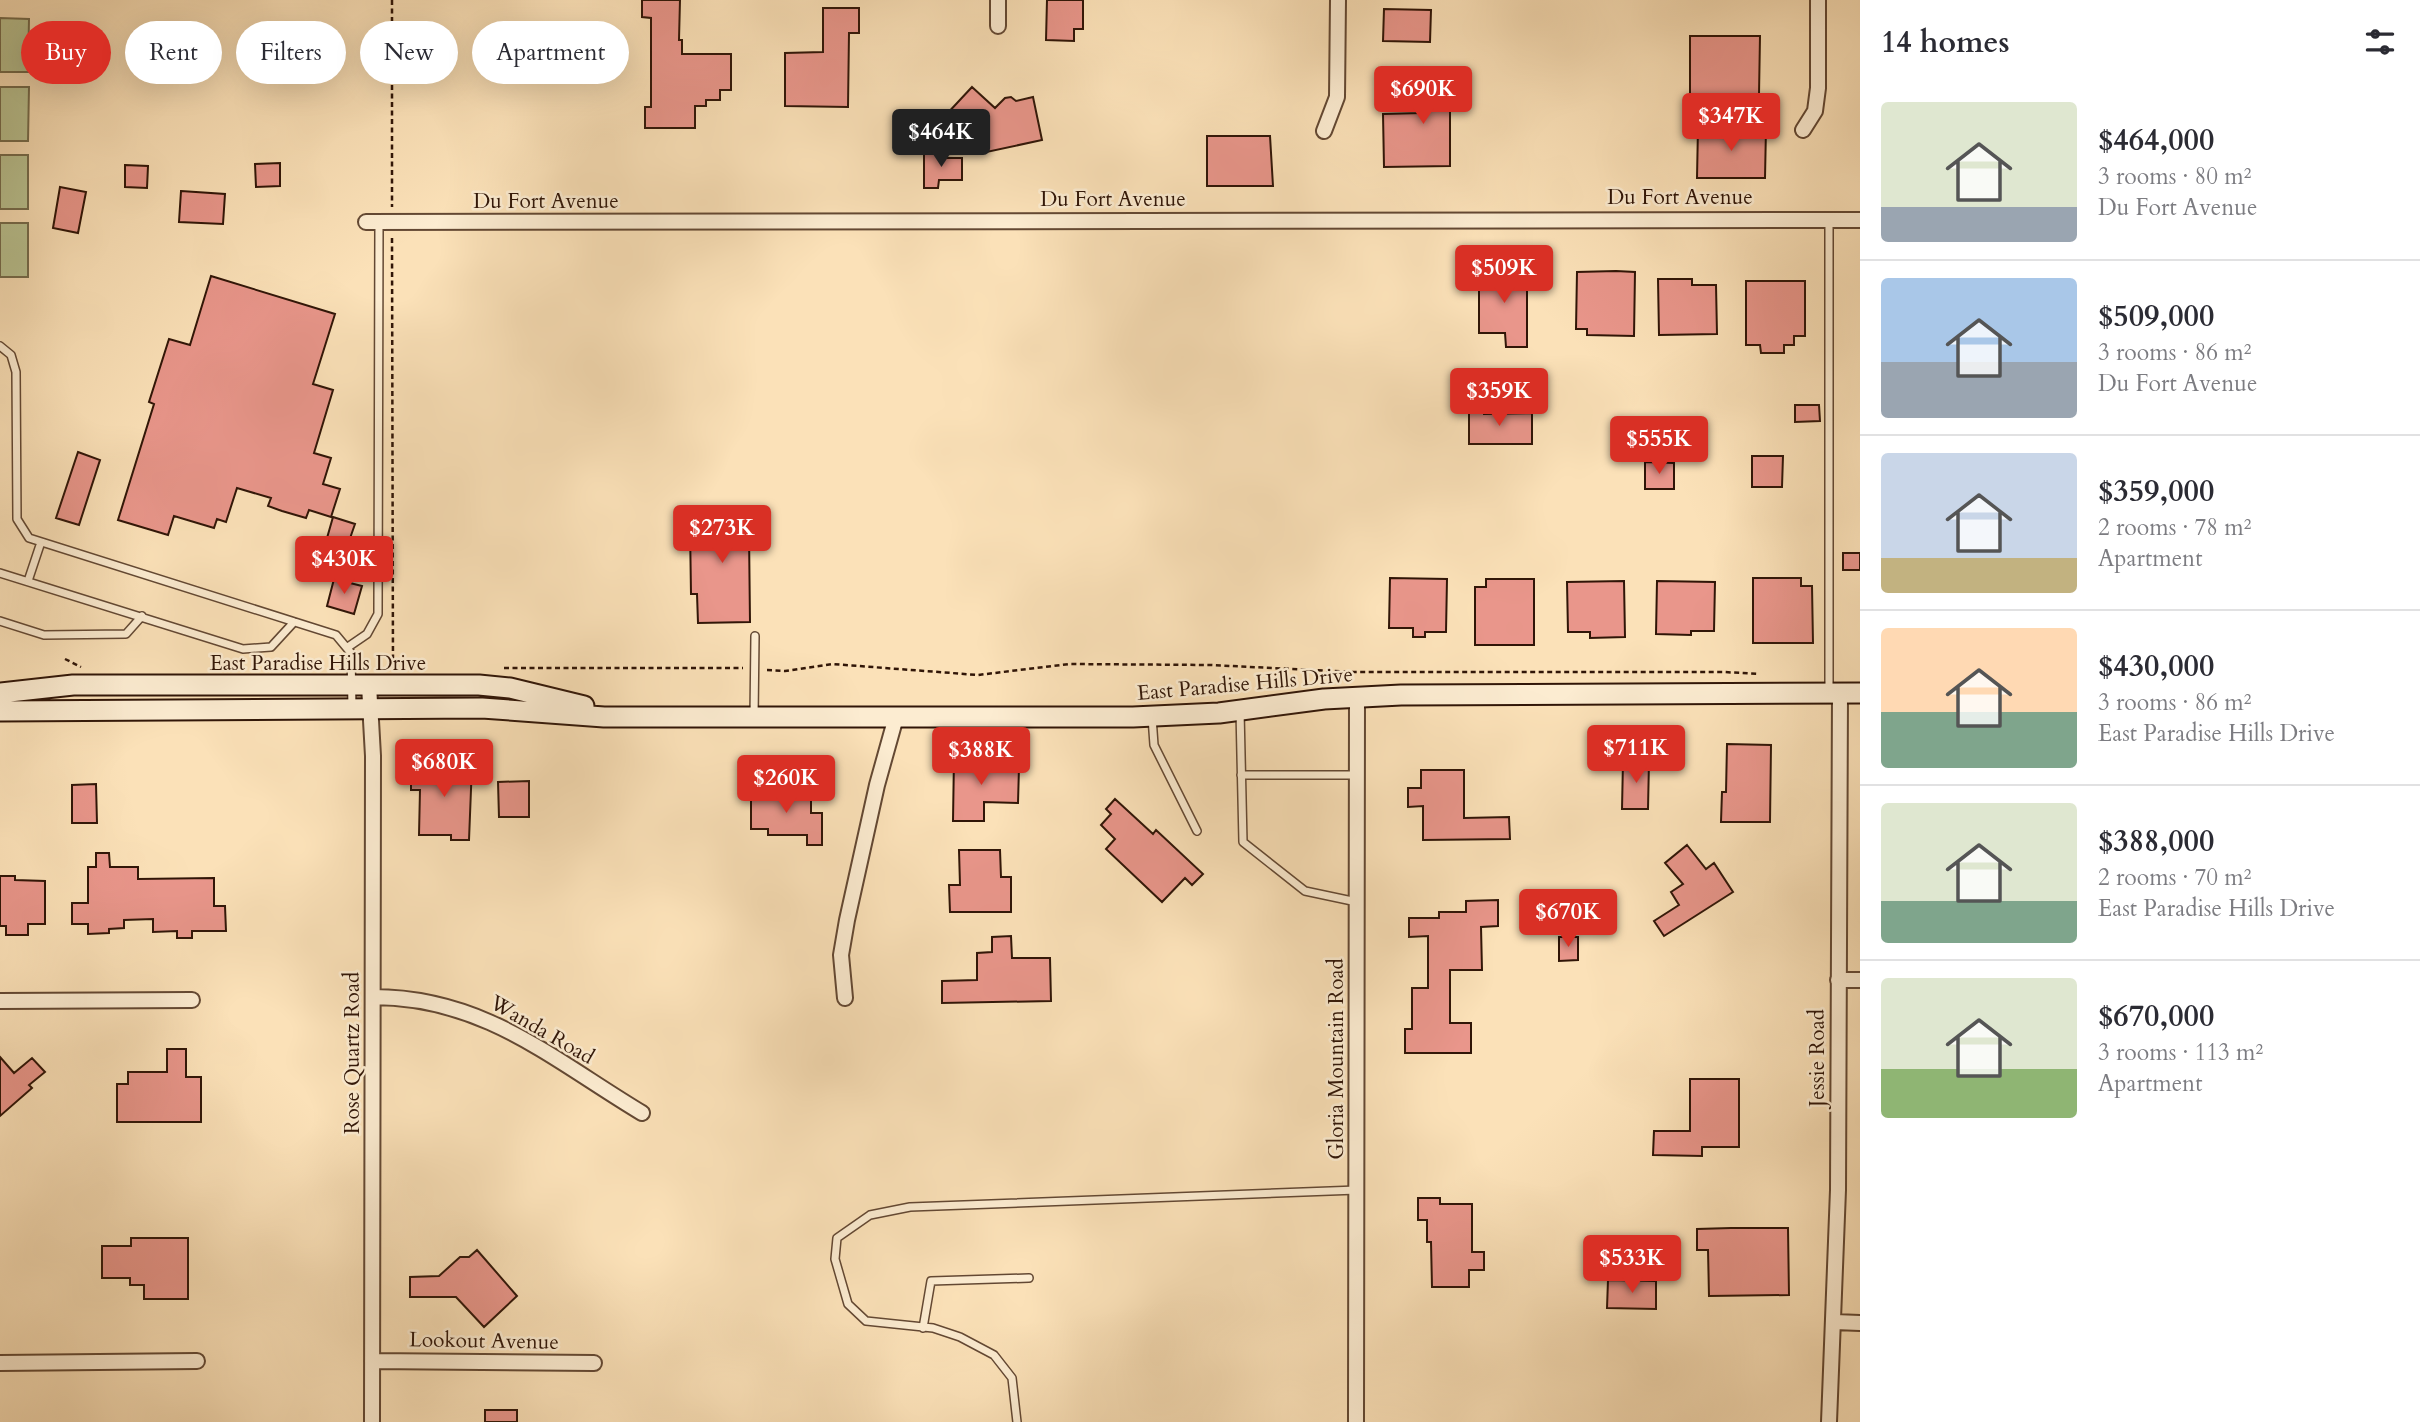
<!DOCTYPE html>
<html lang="en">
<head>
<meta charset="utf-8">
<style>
  :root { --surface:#fff; --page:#f7f7f7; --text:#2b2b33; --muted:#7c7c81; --line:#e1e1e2; --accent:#d93025 }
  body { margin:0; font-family:Cardo,serif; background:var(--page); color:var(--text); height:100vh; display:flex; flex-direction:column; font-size:26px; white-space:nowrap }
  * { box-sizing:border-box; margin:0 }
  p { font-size:23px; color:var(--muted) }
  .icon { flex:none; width:38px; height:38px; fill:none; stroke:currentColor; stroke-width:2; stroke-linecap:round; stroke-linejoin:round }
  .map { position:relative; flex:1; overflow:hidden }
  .details { display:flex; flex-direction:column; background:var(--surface); width:560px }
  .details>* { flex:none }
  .hud { position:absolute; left:21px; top:21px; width:665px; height:63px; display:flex; gap:14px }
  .price { position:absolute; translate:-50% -60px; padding:0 16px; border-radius:7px; background:var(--accent); color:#fff; font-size:23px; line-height:46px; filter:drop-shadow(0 2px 4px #0008) }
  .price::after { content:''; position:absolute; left:50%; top:42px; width:21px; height:16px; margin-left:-10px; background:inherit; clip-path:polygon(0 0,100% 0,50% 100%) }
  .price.active { background:#222; color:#fff }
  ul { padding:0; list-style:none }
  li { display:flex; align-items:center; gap:21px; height:175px; padding:0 21px }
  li+li { border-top:2px solid var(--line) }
  li span { display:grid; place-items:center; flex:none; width:196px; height:140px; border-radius:7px; color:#555 }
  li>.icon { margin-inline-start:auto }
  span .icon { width:84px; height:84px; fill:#fffc; stroke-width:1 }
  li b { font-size:30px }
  h2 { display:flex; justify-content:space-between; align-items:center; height:84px; padding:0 21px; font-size:30px }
  .tag { padding:0 24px; border-radius:32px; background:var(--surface); box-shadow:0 7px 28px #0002; font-size:24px; line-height:63px }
  .tag.active { background:var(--accent); color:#fff }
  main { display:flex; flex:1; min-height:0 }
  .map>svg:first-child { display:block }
  .green { fill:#bac493; stroke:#756c4d; stroke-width:2 }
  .building { fill:#e9968b; stroke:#301507; stroke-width:2 }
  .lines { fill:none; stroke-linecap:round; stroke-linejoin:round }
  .service-casing { stroke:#634833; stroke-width:10 }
  .minor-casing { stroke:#634833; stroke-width:18 }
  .secondary-casing { stroke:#301507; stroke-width:23 }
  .path { stroke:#301507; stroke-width:2.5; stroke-dasharray:5 3.5; stroke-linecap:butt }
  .service { stroke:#fcecd1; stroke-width:7 }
  .minor { stroke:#fcecd1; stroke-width:14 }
  .secondary { stroke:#fcecd1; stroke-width:19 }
  .labels { text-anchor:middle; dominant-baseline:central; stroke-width:5; stroke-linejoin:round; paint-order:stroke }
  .street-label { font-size:21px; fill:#301507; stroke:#fcecd1 }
</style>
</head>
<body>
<main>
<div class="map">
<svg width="1860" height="1422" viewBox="0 0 1860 1422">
  <rect width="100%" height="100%" fill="#fbe1b8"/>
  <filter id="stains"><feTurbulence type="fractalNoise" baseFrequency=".00286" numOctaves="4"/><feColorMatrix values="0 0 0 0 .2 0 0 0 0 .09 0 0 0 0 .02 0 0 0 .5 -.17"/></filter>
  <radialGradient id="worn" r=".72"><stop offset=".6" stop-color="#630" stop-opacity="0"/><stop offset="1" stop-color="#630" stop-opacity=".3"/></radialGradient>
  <!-- green -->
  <path class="green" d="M0 18 29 19 28 72H0Z
    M0 87H29L28 141H0Z
    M0 155H28V209H0Z
    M0 223H28V277H0Z"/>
  <!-- building -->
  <path class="building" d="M642 0H680L679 40H682V54H731V90H720V100H706V106H695V128H645V107H651V18L642 17Z
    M1047 0H1083V29H1074V41L1046 40Z
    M823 8H859V33H849L848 107 785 106V53L823 52Z
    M1384 9 1431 10 1430 42 1383 41Z
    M1690 36H1760L1759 95H1690Z
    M1421 71H1456V109H1450V166L1384 167 1383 114 1421 113Z
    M972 87 995 108 1005 98 1011 97 1016 101 1033 97 1042 140 982 153 944 117Z
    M1698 127 1766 128 1765 178H1697Z
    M1207 136H1270L1273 186H1207Z
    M924 151H939V158H962V180H939L938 188H924Z
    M280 163V186L256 187 255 164Z
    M125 165 148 166 147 188 125 187Z
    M60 187 86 192 78 233 53 228Z
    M181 191 225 194 223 224 179 222Z
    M1479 268H1501V273H1527V347H1506L1505 333H1479Z
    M1616 271 1635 272 1634 336 1587 335V329H1576L1577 272Z
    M211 276 335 314 313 384 333 390 314 453 331 458 323 484 340 489 331 517 309 510 306 518 282 511 268 506 271 498 237 488 226 522 217 519 214 528 174 516 168 535 118 520 154 404 149 402 169 339 190 345Z
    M1658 279H1692V285H1716L1717 334 1659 335Z
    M1746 281H1805V336H1794V345H1784V353H1761L1760 345H1746Z
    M1795 405H1819L1820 421 1795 422Z
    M1469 406H1484V414L1532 413V444H1469Z
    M78 452 100 460 79 525 56 518Z
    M1752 456H1783L1782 487H1752Z
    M1645 462 1674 463V489H1645Z
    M755 509 756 532H749L750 622 698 623 697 594H691L690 527H701V510Z
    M333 517 355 524 348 544 327 538Z
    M1843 553H1860V570H1843Z
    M1390 578 1447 579 1446 632H1425V637H1413V628H1389Z
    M1753 578H1801V586H1812L1813 643H1753Z
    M334 579 362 586 354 614 327 606Z
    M1486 579H1534V645H1475V587H1486Z
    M1624 581 1625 637 1590 638V632H1568L1567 582Z
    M1657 581 1715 582 1714 631H1691V635L1656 634Z
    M1727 744 1771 745 1770 822H1721L1722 792H1726Z
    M954 757H978V762H995V767H1019L1018 803 984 802V821H953Z
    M1623 761H1649L1648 809H1622Z
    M411 763 472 764 469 840H451V835H419L420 790H411Z
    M1421 770H1464V818L1509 817 1510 839 1423 840V806L1408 807V788H1421Z
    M529 781V817H499L498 782Z
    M769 783H786V796H811V813H822V845H807V835H768V829H751V796H768Z
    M96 784 97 823H72V785Z
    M1115 799 1153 834 1156 830 1203 874 1192 885 1185 878 1162 902 1106 849 1115 839 1101 825 1111 814 1106 809Z
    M1687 845 1706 869 1714 863 1733 892 1664 936 1654 921 1679 905 1671 892 1683 884 1665 863Z
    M959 850H1000L1001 877H1011V912H950L949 885H960Z
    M96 853H109L110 867H138V879L214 878V906H225L226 931H192V938H177V931L153 932V919L124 920V928L109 929V933L88 934V924H72V903H88V867H96Z
    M0 876H15V880L45 881V924H28V935H6V926H0Z
    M1498 900V926L1481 927 1482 970H1450V1023H1471V1053H1405V1029H1412V988H1428V936L1409 937V918H1439V912H1466V901Z
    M1011 936 1012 958H1050L1051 1001 942 1003V981L977 980V953L992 952V937Z
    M1559 937H1578V960L1559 961Z
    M167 1049H186V1077H201V1122H117V1084H128V1072H167Z
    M0 1057 14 1073 32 1058 45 1072 29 1085 32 1088 0 1116Z
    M1690 1079H1739V1147H1702V1156L1653 1155 1654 1131H1690Z
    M1418 1198H1440V1204H1472V1252H1484V1270H1469V1287H1432L1431 1242H1427V1220H1418Z
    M1731 1228H1788L1789 1295 1709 1296 1708 1250H1697V1229Z
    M131 1238H188V1299H144V1285H130V1278H102V1246H131Z
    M477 1250 517 1296 484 1327 456 1297H410V1277L439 1276 460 1257H469Z
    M1608 1280 1656 1281V1309L1607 1308Z
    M485 1410H517V1422H485Z"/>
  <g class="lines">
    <!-- service casing -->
    <g class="service-casing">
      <path id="service" d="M0 346 11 355 16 372 17 519 29 538 336 635 351 653 352 708
        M0 573 243 649 271 647 294 622
        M28 581 41 542
        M0 621 44 635 126 634 142 616
        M348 647 367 634 378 614 379 222
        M1829 693V219
        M1240 711 1243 842 1305 891 1357 902
        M754 717 755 636
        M1152 717 1154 745 1197 831
        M1241 775H1357
        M923 1328 931 1281 1029 1278
        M1017 1422 1012 1378 994 1355 960 1337 933 1328 866 1321 848 1304 835 1259 837 1238 870 1215 910 1207 1357 1190"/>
    </g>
    <!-- minor casing -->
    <g class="minor-casing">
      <path id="minor" d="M998 0V26
        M1803 130 1815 111 1818 88V0
        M1324 131 1337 97 1338 0
        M366 222 1860 220
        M369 685 373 756 372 1422
        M1838 980H1860
        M373 997C484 997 552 1059 642 1113
        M845 998 841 955 847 920 877 785 896 717
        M0 1001 192 1000
        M1835 1322 1860 1323
        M372 1361 594 1363
        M0 1363 197 1361
        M1356 1422 1357 696
        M1829 1422 1838 1190 1840 694"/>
    </g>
    <!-- secondary casing -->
    <g class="secondary-casing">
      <path id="secondary" d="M0 693 73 685H479L510 688 584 706
        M0 711 482 708 604 717H1133L1219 713 1324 699 1401 695 1860 693"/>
    </g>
    <!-- path -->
    <path class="path" d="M392 0V207
      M392 238 393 669
      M65 659 81 667
      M504 668H743
      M767 670 785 671 832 664 978 675 1069 664 1211 665 1353 672H1724L1759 674"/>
    <!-- service -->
    <use href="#service" class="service"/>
    <!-- minor -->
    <use href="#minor" class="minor"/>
    <!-- secondary -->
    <use href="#secondary" class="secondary"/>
  </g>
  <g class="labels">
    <!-- street labels -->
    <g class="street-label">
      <text x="1680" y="197">Du Fort Avenue</text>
      <text x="1113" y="199">Du Fort Avenue</text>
      <text x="546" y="201">Du Fort Avenue</text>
      <text x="318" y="663">East Paradise Hills Drive</text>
      <text transform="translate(1245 684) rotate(-5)">East Paradise Hills Drive</text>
      <text transform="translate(542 1030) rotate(30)">Wanda Road</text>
      <text transform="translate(352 1053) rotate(-90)">Rose Quartz Road</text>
      <text transform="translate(1817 1058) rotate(-90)">Jessie Road</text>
      <text transform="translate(1336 1059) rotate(-90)">Gloria Mountain Road</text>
      <text transform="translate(484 1341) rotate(1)">Lookout Avenue</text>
    </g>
  </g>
  <rect width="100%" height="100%" filter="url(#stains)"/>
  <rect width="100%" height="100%" fill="url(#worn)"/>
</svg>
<b class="price" style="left:1423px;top:126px">$690K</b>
<b class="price" style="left:1731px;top:153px">$347K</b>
<b class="price active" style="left:941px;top:169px">$464K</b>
<b class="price" style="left:1504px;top:305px">$509K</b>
<b class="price" style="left:1499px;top:428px">$359K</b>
<b class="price" style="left:1659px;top:476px">$555K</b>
<b class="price" style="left:722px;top:565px">$273K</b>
<b class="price" style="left:344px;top:596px">$430K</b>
<b class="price" style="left:1636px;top:785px">$711K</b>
<b class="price" style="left:981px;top:787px">$388K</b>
<b class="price" style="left:444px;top:799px">$680K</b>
<b class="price" style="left:786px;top:815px">$260K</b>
<b class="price" style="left:1568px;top:949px">$670K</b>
<b class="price" style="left:1632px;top:1295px">$533K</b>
<div class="hud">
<a class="tag active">Buy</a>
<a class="tag">Rent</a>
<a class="tag">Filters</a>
<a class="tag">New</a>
<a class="tag">Apartment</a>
</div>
</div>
<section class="details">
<h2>14 homes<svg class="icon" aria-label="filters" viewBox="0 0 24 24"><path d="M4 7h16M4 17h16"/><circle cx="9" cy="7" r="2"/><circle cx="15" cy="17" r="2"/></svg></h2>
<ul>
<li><span style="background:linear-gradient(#dfe7d0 75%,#9aa5b1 0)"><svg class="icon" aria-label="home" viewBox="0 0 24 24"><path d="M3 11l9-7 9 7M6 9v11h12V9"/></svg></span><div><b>$464,000</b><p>3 rooms · 80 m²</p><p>Du Fort Avenue</p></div></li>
<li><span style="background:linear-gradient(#a9c7e8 60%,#9aa5b1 0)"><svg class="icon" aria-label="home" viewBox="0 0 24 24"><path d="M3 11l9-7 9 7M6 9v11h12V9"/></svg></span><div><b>$509,000</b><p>3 rooms · 86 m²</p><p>Du Fort Avenue</p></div></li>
<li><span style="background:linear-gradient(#c9d6e8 75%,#c2b280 0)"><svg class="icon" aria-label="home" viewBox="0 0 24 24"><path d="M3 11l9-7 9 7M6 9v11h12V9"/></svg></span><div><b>$359,000</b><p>2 rooms · 78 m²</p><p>Apartment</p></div></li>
<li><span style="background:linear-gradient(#ffd9b3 60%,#7fa58c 0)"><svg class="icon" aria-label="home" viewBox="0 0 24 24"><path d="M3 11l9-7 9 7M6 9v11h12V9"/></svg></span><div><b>$430,000</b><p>3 rooms · 86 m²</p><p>East Paradise Hills Drive</p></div></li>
<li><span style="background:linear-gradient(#dfe7d0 70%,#7fa58c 0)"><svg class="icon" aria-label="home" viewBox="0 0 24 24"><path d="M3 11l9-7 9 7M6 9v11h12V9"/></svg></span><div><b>$388,000</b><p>2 rooms · 70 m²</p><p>East Paradise Hills Drive</p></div></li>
<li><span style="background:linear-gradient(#dfe7d0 65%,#8fb573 0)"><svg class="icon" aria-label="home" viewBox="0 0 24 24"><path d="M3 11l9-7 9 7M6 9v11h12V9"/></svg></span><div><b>$670,000</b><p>3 rooms · 113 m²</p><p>Apartment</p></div></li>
</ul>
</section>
</main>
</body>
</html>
